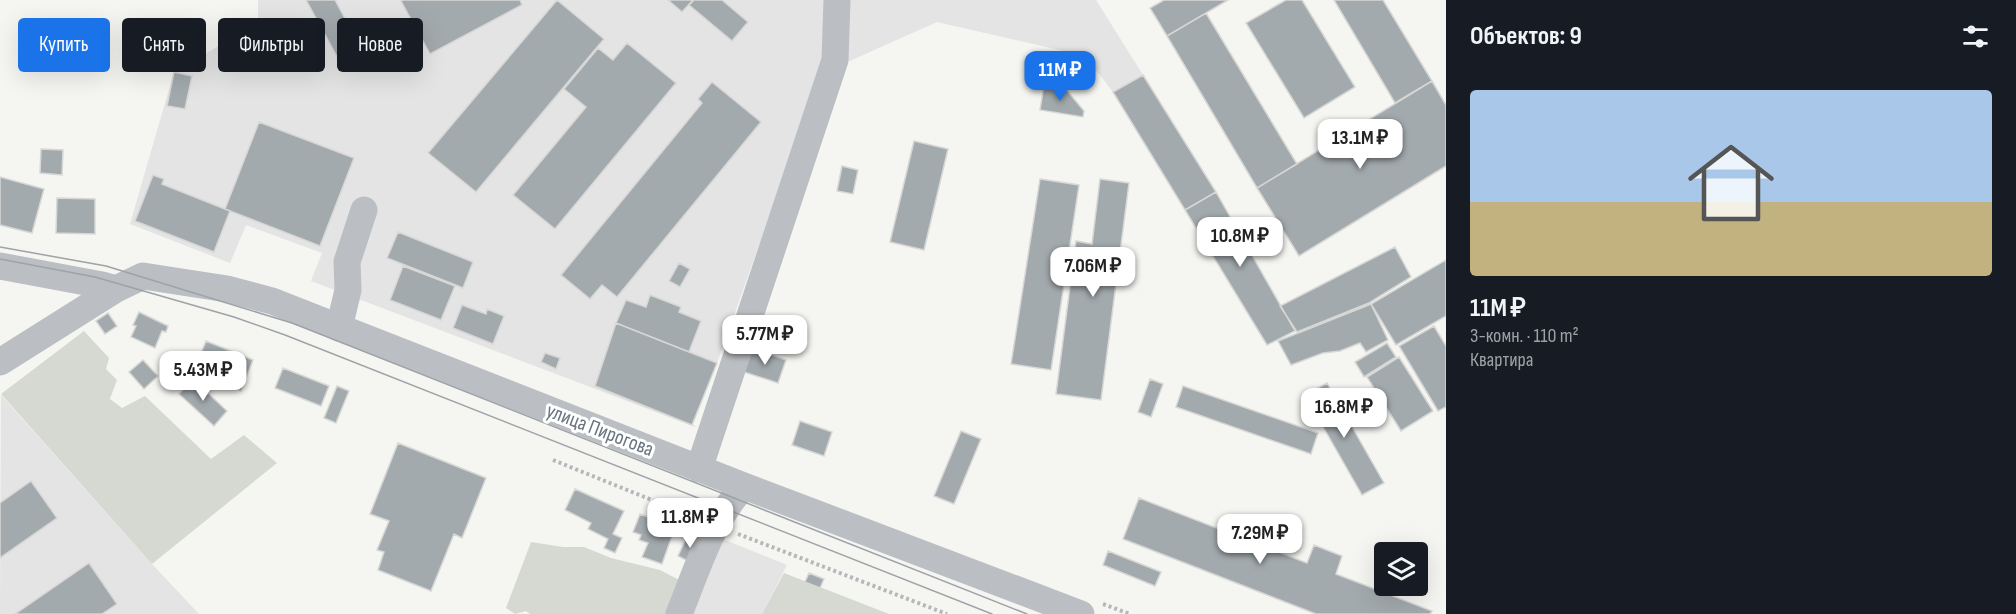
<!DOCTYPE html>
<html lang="ru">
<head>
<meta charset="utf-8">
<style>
  :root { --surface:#171b24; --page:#242831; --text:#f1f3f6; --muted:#9ea1a6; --line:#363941; --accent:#1a73e8 }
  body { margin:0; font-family:"Sofia Sans Condensed",sans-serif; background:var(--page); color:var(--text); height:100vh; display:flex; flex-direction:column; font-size:22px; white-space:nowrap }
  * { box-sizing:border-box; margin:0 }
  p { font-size:20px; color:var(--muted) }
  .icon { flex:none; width:33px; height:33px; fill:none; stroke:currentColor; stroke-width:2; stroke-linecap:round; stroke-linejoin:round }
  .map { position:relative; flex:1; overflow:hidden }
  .sheet { display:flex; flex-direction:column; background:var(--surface); width:570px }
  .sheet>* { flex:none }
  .guide { position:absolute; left:18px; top:18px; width:570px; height:54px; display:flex; gap:12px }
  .controls { position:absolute; left:1374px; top:542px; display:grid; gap:12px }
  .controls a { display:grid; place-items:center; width:54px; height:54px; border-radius:6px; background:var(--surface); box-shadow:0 6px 24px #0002; font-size:30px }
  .price { position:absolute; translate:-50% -51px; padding:0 14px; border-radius:12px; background:#fff; color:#222; font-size:20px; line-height:39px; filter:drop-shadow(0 2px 3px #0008) }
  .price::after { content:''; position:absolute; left:50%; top:36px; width:18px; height:14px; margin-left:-9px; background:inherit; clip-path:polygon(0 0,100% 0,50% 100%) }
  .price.current { background:var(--accent); color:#fff }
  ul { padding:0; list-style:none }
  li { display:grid; align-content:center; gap:12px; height:318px; padding:0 24px }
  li+li { border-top:2px solid var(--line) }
  li span { display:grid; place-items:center; height:186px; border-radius:6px; color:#555 }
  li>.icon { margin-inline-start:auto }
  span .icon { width:108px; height:108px; fill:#fffc; stroke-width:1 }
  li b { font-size:26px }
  h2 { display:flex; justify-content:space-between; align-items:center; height:72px; padding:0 24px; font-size:26px }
  .pill { padding:0 21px; border-radius:6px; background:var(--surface); box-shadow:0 6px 24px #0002; font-size:21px; line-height:54px }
  .pill.current { background:var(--accent); color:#fff }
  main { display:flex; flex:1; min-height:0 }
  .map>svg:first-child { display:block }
  .built { fill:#e3e4e3 }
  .green { fill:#d5d9d2 }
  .building { fill:#a3aaae; stroke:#d7d7d5; stroke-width:1.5 }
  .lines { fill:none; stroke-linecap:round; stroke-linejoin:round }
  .path { stroke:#b5b8ba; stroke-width:4; stroke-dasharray:3 3; stroke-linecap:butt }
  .minor { stroke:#bbbec2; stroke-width:27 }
  .tram { stroke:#9da3a7; stroke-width:1.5 }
  .labels { text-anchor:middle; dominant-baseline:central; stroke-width:6; stroke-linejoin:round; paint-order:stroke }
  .street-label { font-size:21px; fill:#68757f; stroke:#fff }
</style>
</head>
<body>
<main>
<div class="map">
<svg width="1446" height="614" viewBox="0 0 1446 614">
  <rect width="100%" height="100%" fill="#f5f5f2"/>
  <!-- built -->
  <path class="built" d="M258 0H824L825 60 717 363 692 424 698 428 311 281 322 253 246 225 230 263 130 224 174 72 258 23Z
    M844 0H1096L1143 75 1113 92 1100 75 1081 55 937 22 843 64Z
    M1 395 152 564 199 614H0Z
    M708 533 787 565 762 614H675Z"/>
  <!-- green -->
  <path class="green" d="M84 331 109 358 106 369 117 380 110 399 122 408 145 396 211 459 244 435 277 463 152 564 1 394Z
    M531 542 563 547H584L611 558 660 570 685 583 672 614H530L526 611 515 614 506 608Z
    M784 573 889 614H762Z"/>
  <!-- building -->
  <path class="building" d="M306 0H335L362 50 340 62Z
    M403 0H520L522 5 430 54 401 1Z
    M557 0 604 39 476 192 428 153Z
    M668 0H693L682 12Z
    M694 0H722L748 22 732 41 689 5Z
    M1164 0H1228L1167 36 1150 8Z
    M1286 0H1302L1355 87 1304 118 1246 23Z
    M1334 0H1383L1432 81 1395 103Z
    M1206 13 1297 164 1257 188 1167 36Z
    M627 43 676 83 555 229 513 195 586 107 564 89 598 48 613 60Z
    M174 72 192 76 185 109 167 106Z
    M1143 75 1216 192 1185 210 1113 92Z
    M1432 81 1446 105V166L1299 256 1257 188Z
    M712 82 761 122 617 297 602 285 590 299 561 275 702 103 698 99Z
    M1044 85 1065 88 1084 111 1083 117 1040 110Z
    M259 122 354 158 320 246 225 209Z
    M914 141 948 149 924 250 890 242Z
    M41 149 63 150 62 175 40 173Z
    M842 166 858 170 853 194 837 191Z
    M153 175 164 179 162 184 230 211 214 252 135 221Z
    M0 177 44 189 32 233 0 225Z
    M1040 179 1079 185 1051 370 1011 364Z
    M1100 179 1129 183 1101 400 1056 394 1076 241 1092 244Z
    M1216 192 1295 331 1267 345 1185 210Z
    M57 198 95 199V234L56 233Z
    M398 232 473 262 463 288 387 258Z
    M1395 247 1411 277 1369 303 1297 332 1280 306Z
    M1446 260V316L1396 345 1371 304Z
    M679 263 690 269 680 287 669 281Z
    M403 266 455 286 441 320 390 300Z
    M650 295 681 307 679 312 701 321 689 352 616 323 626 300 646 307Z
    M1371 304 1388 340 1366 352 1360 343 1340 351 1323 353 1291 365 1278 341Z
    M462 305 486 314 487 309 504 316 493 344 453 328Z
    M139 312 168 326 166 332 162 331 155 348 131 337 136 326 133 325Z
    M108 313 117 326 105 334 96 321Z
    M616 323 717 363 692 425 595 386Z
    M1434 326 1446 346V407L1438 411 1399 346Z
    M206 341 253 360 241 391 212 379 215 370 197 363Z
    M1387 343 1396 357 1364 377 1355 362Z
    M752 348 786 360 778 383 744 372Z
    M545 353 560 358 556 369 541 362Z
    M1399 357 1433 411 1401 431 1367 377Z
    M143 360 158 376 144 389 129 372Z
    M283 368 329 386 321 406 275 388Z
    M193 379 227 411 214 426 179 394Z
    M1150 379 1163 384 1151 417 1138 412Z
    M1327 383 1384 483 1362 495 1305 395Z
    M337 386 349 391 336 423 324 418Z
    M1183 386 1318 433 1311 454 1176 407Z
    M800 421 832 432 824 456 792 445Z
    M961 431 981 439 954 504 934 496Z
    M398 443 486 478 462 538 454 534 431 591 378 570 384 552 377 550 389 521 370 514Z
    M31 481 57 518 0 558V503Z
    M575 489 624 511 613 534 622 538 615 553 604 548 608 539 588 529 591 523 565 510Z
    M1139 498 1307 563 1314 545 1342 556 1336 574 1432 611 1430 614H1316L1123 539Z
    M640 514 666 524 663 532 672 536 662 564 642 557 648 543 639 540 641 535 633 532Z
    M688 535 702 542 692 563 678 556Z
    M1108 551 1161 572 1155 586 1103 565Z
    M89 563 117 604 102 614H15Z
    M809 573 824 579 820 588 805 582Z"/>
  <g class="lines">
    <!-- path -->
    <path class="path" d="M553 460 694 517
      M738 534 947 614
      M1103 604 1130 614"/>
    <!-- minor -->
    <path class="minor" d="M0 266 102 285 116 289
      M339 328 348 290 347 262 364 210
      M0 362 116 289 143 276 227 289 272 301 744 486 1081 614
      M699 469 835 60 837 0
      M679 614C697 570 711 521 744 486"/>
    <!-- tram -->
    <path class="tram" d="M0 247 106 266 292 323 1027 614
      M0 259 95 277 234 317 285 335 992 614"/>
  </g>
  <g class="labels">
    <!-- street labels -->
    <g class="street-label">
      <text transform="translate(600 430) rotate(21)">улица Пирогова</text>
    </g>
  </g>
</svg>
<div class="controls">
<a><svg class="icon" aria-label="layers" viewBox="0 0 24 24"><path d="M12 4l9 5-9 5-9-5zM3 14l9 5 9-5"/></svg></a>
</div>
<b class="price current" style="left:1060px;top:102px">11M ₽</b>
<b class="price" style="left:1360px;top:170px">13.1M ₽</b>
<b class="price" style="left:1240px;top:268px">10.8M ₽</b>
<b class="price" style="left:1093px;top:298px">7.06M ₽</b>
<b class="price" style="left:765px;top:366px">5.77M ₽</b>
<b class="price" style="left:203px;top:402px">5.43M ₽</b>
<b class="price" style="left:1344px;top:439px">16.8M ₽</b>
<b class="price" style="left:690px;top:549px">11.8M ₽</b>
<b class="price" style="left:1260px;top:565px">7.29M ₽</b>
<div class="guide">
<a class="pill current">Купить</a>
<a class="pill">Снять</a>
<a class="pill">Фильтры</a>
<a class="pill">Новое</a>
</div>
</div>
<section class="sheet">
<h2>Объектов: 9<svg class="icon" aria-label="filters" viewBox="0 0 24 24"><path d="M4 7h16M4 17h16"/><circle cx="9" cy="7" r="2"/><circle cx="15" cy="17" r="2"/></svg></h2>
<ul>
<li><span style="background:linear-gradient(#a9c7e8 60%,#c2b280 0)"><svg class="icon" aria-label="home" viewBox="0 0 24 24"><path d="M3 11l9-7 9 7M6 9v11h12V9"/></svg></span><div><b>11M ₽</b><p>3-комн. · 110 m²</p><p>Квартира</p></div></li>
</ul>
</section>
</main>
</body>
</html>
